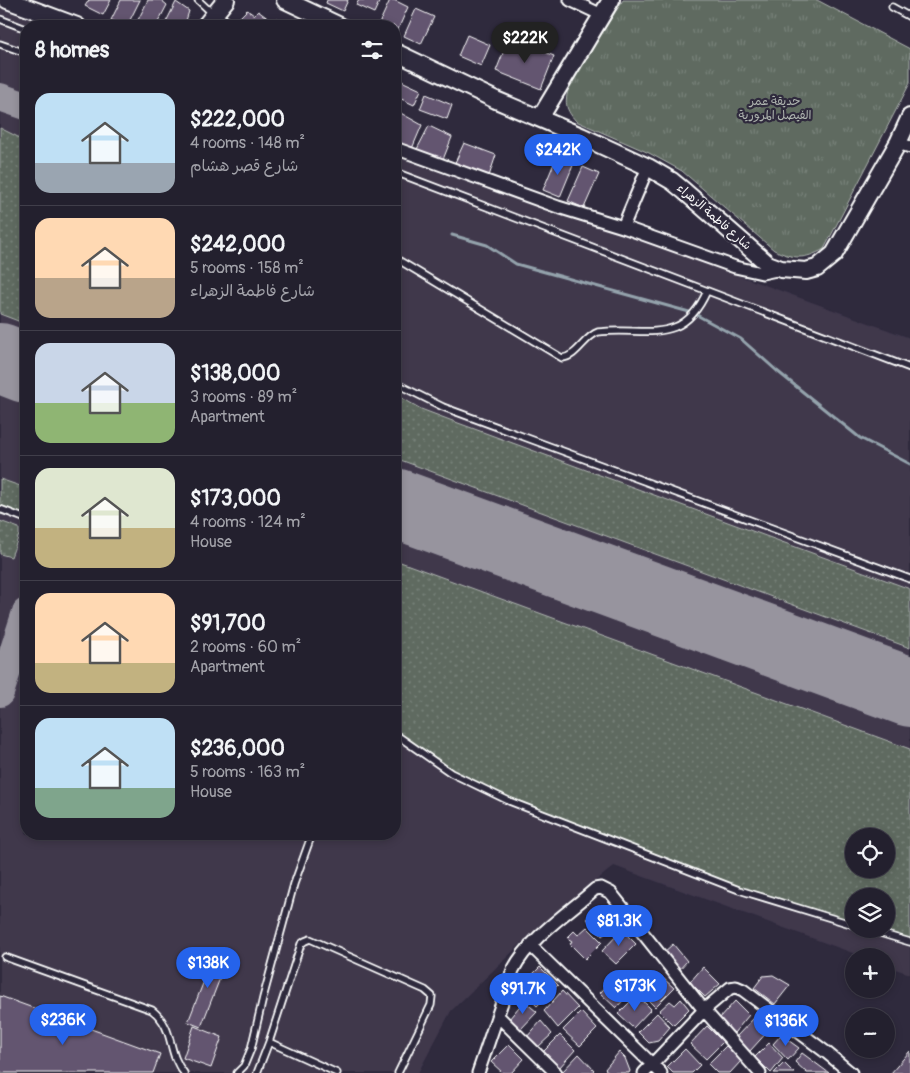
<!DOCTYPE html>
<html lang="en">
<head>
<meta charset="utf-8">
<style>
  :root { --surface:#23202e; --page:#2b2836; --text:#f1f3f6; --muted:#a3a3aa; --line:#403e4a; --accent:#2563eb }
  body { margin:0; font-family:Pangolin,"Playpen Sans Arabic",sans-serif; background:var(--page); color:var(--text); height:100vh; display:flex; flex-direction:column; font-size:19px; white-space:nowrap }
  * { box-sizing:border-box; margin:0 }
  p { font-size:16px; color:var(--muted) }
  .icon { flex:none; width:28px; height:28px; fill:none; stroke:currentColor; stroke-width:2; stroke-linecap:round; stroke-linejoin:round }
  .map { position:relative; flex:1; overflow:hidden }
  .side { position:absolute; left:20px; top:20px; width:381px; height:820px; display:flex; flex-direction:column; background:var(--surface); border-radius:20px; box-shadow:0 2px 8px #0003,0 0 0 1px var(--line) }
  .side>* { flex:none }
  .fabs { position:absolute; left:845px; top:828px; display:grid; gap:10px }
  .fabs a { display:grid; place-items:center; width:50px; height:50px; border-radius:50%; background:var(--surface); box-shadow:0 2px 8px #0003,0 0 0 1px var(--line); font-size:25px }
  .price { position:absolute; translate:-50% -42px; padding:0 11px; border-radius:18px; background:var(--accent); color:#fff; font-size:16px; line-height:32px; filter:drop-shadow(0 1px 2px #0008) }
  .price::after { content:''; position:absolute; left:50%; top:30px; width:15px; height:11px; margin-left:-8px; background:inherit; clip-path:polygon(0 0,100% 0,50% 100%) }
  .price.on { background:#222; color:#fff }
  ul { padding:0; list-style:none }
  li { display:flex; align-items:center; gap:15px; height:125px; padding:0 15px }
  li+li { border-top:1px solid var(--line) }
  li span { display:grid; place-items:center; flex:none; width:140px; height:100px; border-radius:15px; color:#555 }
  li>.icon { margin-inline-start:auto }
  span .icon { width:60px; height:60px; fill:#fffc; stroke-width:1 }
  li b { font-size:21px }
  h2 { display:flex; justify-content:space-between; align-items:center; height:60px; padding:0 15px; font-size:21px }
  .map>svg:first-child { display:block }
  .built { fill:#3f374c; fill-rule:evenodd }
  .grass { fill:url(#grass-dots); stroke:#afb5b0; fill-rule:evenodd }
  .park { fill:url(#park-tufts); stroke:#afb5b0 }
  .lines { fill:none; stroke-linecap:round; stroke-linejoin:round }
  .stream { stroke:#94a3ac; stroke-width:3 }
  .taxiway { stroke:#97949e; stroke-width:28 }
  .runway { stroke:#97949e; stroke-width:70 }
  .building { fill:#645570; stroke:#fff }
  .lane-casing { stroke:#fff; stroke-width:9 }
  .street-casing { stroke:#fff; stroke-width:15 }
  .secondary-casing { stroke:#fff; stroke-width:20 }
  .lane { stroke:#2f2a3d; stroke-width:5.5 }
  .street { stroke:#2f2a3d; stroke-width:11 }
  .secondary { stroke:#2f2a3d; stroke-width:16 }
  .labels { text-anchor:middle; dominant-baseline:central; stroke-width:4.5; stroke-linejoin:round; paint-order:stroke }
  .park-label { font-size:12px; fill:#afb5b0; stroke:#2f2a3d }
  .street-label { font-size:12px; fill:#fff; stroke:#2f2a3d }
</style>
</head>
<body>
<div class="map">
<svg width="910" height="1073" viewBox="0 0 910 1073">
  <defs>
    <pattern id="grass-dots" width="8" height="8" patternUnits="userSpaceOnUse" patternTransform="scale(1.25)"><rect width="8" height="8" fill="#5f6b61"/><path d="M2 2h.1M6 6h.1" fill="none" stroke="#778179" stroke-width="1.8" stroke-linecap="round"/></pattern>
    <pattern id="park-tufts" width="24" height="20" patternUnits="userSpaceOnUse" patternTransform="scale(1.25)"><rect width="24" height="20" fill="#5f6b61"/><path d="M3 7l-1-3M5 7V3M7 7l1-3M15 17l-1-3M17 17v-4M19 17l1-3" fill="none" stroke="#778179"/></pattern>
  </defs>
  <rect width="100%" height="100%" fill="#2f2a3d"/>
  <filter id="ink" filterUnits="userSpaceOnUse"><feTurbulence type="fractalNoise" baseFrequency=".02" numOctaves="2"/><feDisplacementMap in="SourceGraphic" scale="10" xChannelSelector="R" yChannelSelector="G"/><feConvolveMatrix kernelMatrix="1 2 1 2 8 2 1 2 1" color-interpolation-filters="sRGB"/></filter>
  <g filter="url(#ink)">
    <!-- built -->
    <path class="built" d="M0 5 58 26H26V834H395V150L910 338V974L886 966V956H861L614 866 532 933 451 1011 418 1073H0ZM854 836H886V869H854ZM854 896H886V929H854Z"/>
    <!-- grass -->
    <path class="grass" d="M0 128 26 141V324L0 314Z
      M395 394 421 409 450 420 910 589V648L395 458Z
      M0 479 26 488V518L23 520 0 514Z
      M0 521 19 528V535L11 557 0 554Z
      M395 560 910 749V941L859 929H886V896H854V927L763 899 510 802 464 783 395 736ZM854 836H886V869H854Z"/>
    <!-- park -->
    <path class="park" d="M623 0H817L910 49V83L824 249C804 260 794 259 774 250L682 171 649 153 576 121C563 107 565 99 571 81Z"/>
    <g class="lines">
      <!-- stream -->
      <path class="stream" d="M452 235 487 245 516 264 693 313 741 339 777 371 860 438 910 464"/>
      <!-- taxiway -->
      <path class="taxiway" d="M0 97 26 106
        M0 693 26 612"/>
      <!-- runway -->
      <path class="runway" d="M0 358 26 368
        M395 503 910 692"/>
    </g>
    <!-- building -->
    <path class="building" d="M89 0H111L103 15 85 6Z
      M121 0H140L127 26 111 20Z
      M148 0H161L167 5 156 26H151L138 20Z
      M327 0H348L343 11 326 3Z
      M359 0H380L374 13 356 5Z
      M390 0H394L408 7 396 34 395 26H378Z
      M176 2 189 11 185 24 183 26H164Z
      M416 9 434 17 421 44 404 36Z
      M247 10 254 15 258 11 273 22 277 18 290 26H231Z
      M467 35 490 45 481 66 458 56Z
      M509 38 554 56 541 89 496 71Z
      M395 78 421 90 414 105 395 96Z
      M426 94 452 105 447 119 420 109Z
      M397 111 422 125 411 151 395 145V115Z
      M429 126 452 137 442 162 415 153Z
      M464 143 496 155 488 179 453 167Z
      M557 156 574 163 560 197 543 190Z
      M583 167 599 174 584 208 568 201Z
      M608 909 620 924 614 930 612 928 602 936 587 919 594 913 598 917Z
      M587 927 602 942 585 959 570 944 572 941 567 938 574 931 578 935Z
      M622 930 636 944 616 964 602 951Z
      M673 944 687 961 678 971 663 953Z
      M216 950 229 955 201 1027 188 1022Z
      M540 967 558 985 537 1006 519 988Z
      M703 967 720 984 705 997 690 982Z
      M617 975 632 991 616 1008 600 993Z
      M773 975 790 985 775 1004 754 988 763 976Z
      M664 979 674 988 655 1007 646 998Z
      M562 991 578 1008 558 1028 544 1011Z
      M637 995 651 1009 633 1028 618 1014Z
      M0 996 160 1054 153 1073H0Z
      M681 999 689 1009 673 1025 659 1011 670 1001 675 1005Z
      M524 1001 537 1012 520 1030 509 1019Z
      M735 1001 749 1015 734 1033 719 1019Z
      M581 1012 597 1029 580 1046 563 1030Z
      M657 1013 670 1027 658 1041 649 1043 638 1032Z
      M755 1017 770 1029 750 1051 736 1037Z
      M541 1021 552 1034 537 1048 526 1038Z
      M194 1026 222 1037 211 1068 183 1058Z
      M707 1026 723 1042 706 1059 690 1044Z
      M560 1035 575 1050 559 1068 542 1053Z
      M781 1035 799 1048 788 1060 773 1044Z
      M769 1043 783 1058 771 1073 755 1057Z
      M509 1044 524 1059 511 1073H503L491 1062Z
      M726 1046 741 1061 730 1073H717L708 1064Z
      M685 1049 700 1065 692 1073H673L667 1067Z
      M910 1051V1073H891Z
      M619 1052 625 1058 630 1071 629 1073H610L605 1069Z
      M802 1053 829 1073H807L795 1062Z
      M579 1054 594 1070 591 1073H563L562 1072Z
      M784 1063 794 1073H774Z"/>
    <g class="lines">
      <!-- lane casing -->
      <g class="lane-casing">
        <path id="lane" d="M198 0 213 14
          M892 7 910 17
          M0 19 26 29
          M0 44 26 53
          M395 172 910 368
          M395 258 562 358C577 357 584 337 598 332 645 326 682 348 707 291
          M395 383 443 407 910 579
          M0 509 26 519
          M395 734 451 773 509 801 739 890 854 925
          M866 929 910 942
          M5 957 152 1010C176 1029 166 1052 184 1073
          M269 1042 337 1073
          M237 1073 244 1066 251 1049 263 998 294 884 312 834
          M257 1073 269 1042 301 944 305 941 310 939 425 990 432 996 431 1005 398 1073"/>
      </g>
      <!-- street casing -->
      <g class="street-casing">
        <path id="street" d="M570 0 602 15
          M214 15 229 26
          M898 143 910 147
          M395 148 558 207 623 227 735 267 762 273 781 269
          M623 227 648 167
          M530 945 661 1073
          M498 1016 556 1073
          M478 1073 513 970C530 937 568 913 595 889L601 888 611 893 704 1010 760 1073
          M644 1073 704 1010 730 988 736 987 743 990 827 1053 851 1073"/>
      </g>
      <!-- secondary casing -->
      <g class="secondary-casing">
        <path id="secondary" d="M7 0 77 26
          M285 0 340 26
          M205 26 226 0
          M395 52 496 100 581 136 648 167 672 181 683 190 768 264 781 269 806 271 817 268 834 254 898 143 910 117
          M540 118 611 0"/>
      </g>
      <!-- lane -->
      <use href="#lane" class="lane"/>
      <!-- street -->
      <use href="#street" class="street"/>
      <!-- secondary -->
      <use href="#secondary" class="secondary"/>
    </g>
  </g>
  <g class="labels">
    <!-- park labels -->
    <g class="park-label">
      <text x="775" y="101">حديقة عمر<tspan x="775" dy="14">الفيصل المرورية</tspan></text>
    </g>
    <!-- street labels -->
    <g class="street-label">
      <text transform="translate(714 217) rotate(41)">شارع فاطمة الزهراء</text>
    </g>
  </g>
</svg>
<div class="fabs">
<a><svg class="icon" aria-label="locate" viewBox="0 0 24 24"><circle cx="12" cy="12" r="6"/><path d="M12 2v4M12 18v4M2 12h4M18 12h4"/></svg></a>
<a><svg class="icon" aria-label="layers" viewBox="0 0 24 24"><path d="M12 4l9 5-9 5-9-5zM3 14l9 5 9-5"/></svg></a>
<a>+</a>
<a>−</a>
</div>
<b class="price on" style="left:525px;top:64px">$222K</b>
<b class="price" style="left:558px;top:176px">$242K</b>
<b class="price" style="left:619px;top:947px">$81.3K</b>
<b class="price" style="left:208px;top:989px">$138K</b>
<b class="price" style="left:635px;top:1012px">$173K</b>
<b class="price" style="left:523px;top:1015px">$91.7K</b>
<b class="price" style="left:63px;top:1046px">$236K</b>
<b class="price" style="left:786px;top:1047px">$136K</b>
<section class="side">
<h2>8 homes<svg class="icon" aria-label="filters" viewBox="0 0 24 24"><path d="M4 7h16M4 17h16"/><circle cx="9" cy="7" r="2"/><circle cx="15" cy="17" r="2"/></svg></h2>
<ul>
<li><span style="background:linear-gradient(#bfe0f5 70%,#9aa5b1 0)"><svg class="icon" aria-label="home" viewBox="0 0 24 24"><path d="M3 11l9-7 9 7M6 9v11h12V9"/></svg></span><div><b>$222,000</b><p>4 rooms · 148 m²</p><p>شارع قصر هشام</p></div></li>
<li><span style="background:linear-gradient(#ffd9b3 60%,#b9a48a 0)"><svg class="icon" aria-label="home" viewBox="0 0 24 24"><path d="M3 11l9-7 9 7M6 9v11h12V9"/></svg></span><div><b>$242,000</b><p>5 rooms · 158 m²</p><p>شارع فاطمة الزهراء</p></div></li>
<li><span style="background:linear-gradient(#c9d6e8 60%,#8fb573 0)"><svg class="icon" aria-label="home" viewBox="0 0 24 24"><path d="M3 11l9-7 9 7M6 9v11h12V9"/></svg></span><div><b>$138,000</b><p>3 rooms · 89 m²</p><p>Apartment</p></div></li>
<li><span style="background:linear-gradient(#dfe7d0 60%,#c2b280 0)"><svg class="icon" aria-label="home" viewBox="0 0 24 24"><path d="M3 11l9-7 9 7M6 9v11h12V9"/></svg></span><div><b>$173,000</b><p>4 rooms · 124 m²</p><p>House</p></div></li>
<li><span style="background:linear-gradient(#ffd9b3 70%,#c2b280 0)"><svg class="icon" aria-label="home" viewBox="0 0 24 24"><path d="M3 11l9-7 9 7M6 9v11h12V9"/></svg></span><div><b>$91,700</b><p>2 rooms · 60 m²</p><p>Apartment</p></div></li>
<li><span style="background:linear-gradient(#bfe0f5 70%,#7fa58c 0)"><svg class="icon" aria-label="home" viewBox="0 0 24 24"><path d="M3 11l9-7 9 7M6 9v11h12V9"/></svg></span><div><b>$236,000</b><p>5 rooms · 163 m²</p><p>House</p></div></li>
</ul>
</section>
</div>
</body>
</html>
